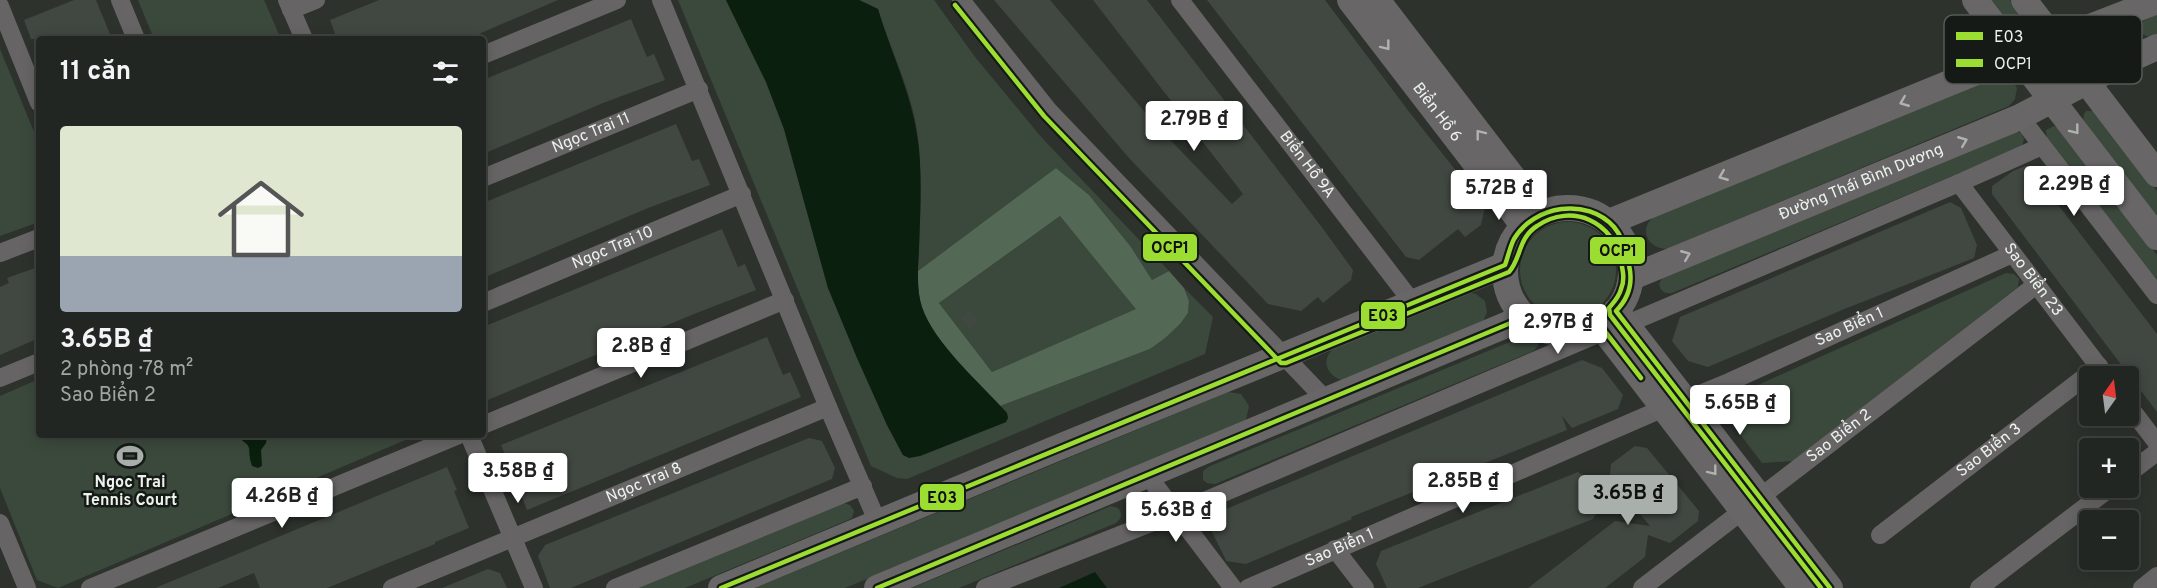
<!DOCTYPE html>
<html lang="vi">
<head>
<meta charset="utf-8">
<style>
  :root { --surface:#222622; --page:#2a2e2a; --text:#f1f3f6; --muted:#a2a5a5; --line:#3f4340; --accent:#a9afaa }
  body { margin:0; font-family:Overpass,sans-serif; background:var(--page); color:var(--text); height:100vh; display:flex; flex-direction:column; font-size:22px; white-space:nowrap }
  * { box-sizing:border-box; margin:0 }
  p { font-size:20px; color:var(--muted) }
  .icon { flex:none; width:33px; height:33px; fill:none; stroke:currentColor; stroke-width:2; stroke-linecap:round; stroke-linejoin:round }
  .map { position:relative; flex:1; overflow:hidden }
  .drawer { position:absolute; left:36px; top:36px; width:450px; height:402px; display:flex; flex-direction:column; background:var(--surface); border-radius:6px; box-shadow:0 3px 15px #0003,0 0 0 2px var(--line) }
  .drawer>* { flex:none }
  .needle { width:39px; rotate:14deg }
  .controls { position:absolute; left:2079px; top:366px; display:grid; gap:12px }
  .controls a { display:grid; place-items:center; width:60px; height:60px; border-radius:6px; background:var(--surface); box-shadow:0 3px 15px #0003,0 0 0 2px var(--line); font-size:30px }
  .price { position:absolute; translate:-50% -51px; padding:0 14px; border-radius:6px; background:#fff; color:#222; font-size:20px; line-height:39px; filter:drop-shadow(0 2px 3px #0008) }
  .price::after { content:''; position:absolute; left:50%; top:36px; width:18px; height:14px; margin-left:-9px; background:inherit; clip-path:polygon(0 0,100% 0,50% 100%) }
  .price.on { background:var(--accent); color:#111 }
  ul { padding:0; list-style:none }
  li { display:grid; align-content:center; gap:12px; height:318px; padding:0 24px }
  li span { display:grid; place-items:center; height:186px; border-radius:6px; color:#555 }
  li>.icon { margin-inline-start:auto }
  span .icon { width:108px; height:108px; fill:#fffc; stroke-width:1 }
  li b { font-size:26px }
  h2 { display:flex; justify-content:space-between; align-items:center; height:72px; padding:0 24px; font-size:26px }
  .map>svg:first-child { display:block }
  .green { fill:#3b493c }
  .forest { fill:#536955; fill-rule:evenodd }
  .water { fill:#0a1f0d }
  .building { fill:#414741 }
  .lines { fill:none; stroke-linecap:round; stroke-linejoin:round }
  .street { stroke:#676465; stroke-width:18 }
  .secondary { stroke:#686667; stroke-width:26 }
  .bus-1-casing { stroke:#161a16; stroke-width:9 }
  .bus-2-casing { stroke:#161a16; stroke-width:9 }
  .bus-1 { stroke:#9cdd31; stroke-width:4.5 }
  .bus-2 { stroke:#9cdd31; stroke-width:4.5 }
  .oneway { stroke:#b1b3b1 }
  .labels { text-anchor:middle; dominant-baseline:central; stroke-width:5; stroke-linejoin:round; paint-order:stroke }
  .street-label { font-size:16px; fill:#ecf2ed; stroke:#161a16 }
  .poi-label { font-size:16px; font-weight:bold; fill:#ecf2ed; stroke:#161a16 }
  .key { fill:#161a16; stroke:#565b56; stroke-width:1.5 }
  .key-label { font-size:16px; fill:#ecf2ed }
  .line-badge { stroke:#161a16; stroke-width:2 }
  .pale-badge-label { font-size:16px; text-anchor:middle; font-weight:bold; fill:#111 }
</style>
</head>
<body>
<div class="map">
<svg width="2157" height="588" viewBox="0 0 2157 588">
  <rect width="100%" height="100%" fill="#2d322d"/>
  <!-- green -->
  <path class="green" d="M138 0H264L281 39H154Z
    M678 0H726L766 82 784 129 828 288 887 425 903 455 920 456 1006 422C1010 415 1006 411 1000 406L1150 349 1180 324 1188 313 1189 301 1184 288 1213 317 1205 354 907 479 897 478 871 466Z
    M859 0H934L975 57 1042 138 1169 271 1152 280 1131 247 1089 195 1056 168 918 271C920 221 924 168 915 119 907 81 889 46 878 9Z
    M1989 0H2010L2018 12 2017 17 2009 21 2004 19Z
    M2157 14V35C2150 38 2146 37 2140 32V23Z
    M0 49 39 144V222L0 236Z
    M2000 74 2011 78 2017 88 2015 99 2009 106 1667 249C1647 249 1638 228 1655 216Z
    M2086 111H2093L2098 114 2157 191V219L2083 121 2084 114Z
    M2054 126 2060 129 2157 255V283L2047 139 2046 130Z
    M2014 131 2021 133 2024 139 2022 146 2019 148 1672 293C1665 294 1661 292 1659 284L1662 278Z
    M1060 216 1137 309 992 372 939 303Z
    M1520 270a48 48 0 1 1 96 0a48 48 0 1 1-96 0Z
    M2006 273 2014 274 2019 279 2018 287 1793 461 1762 463 1730 421 1738 394Z
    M1470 293 1476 294 1485 301 1487 312 1483 322 1341 380C1325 374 1321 358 1335 347Z
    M1529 334 1535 336C1540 342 1539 347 1533 351L1215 484 1207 483 1203 480V471L1210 466Z
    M39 379V435H417L58 588 37 580 0 488V396Z
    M1228 392 1241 394 1249 406 1246 420 1240 424 845 588H755Z
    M844 503 850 505 854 511 852 518 848 520 685 588H636Z
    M1111 506 1118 508C1123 514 1121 519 1116 523L959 588H912Z"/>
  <!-- forest -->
  <path class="forest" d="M1056 168 1089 195 1131 247 1152 280 1169 271 1184 288 1189 301 1188 313 1180 324 1165 338 1150 349 1000 406C975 378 934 344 922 308 918 297 918 283 918 271ZM1060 216 1136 309 992 372 939 303Z"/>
  <!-- water -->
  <path class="water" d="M726 0H859L878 9C892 56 914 99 919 149 922 182 920 215 919 249 918 267 916 289 922 307 934 343 981 384 1007 413L1008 418 1006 422 920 456 909 458 903 455 887 425 857 358 828 288 784 129 766 82Z
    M235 435H267L266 443 261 450 262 466 258 468 252 466C245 444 257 451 235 435Z
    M1095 572 1107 588H1059Z"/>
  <!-- building -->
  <path class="building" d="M74 0H96L112 39H31L24 20Z
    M379 0H558L467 39H337L330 20Z
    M994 0H1050L1155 124 1232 204 1243 194 1093 0H1147L1321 226 1353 270 1351 280 1323 303 1318 297 1301 311 1268 304 1129 158Z
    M1207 0H1325L1410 113 1485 207 1481 225 1465 237 1458 229 1419 260 1406 257Z
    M631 19 647 57 654 54 665 80 603 103 483 154V80Z
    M676 124 692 161 699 159 710 185 648 208 483 278V203Z
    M2025 166H2028L2046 189 2157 334V412L1992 194V186L2013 171Z
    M1950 202 1961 208 1977 245 1974 258 1842 310 1708 367 1688 361 1672 341 1680 317Z
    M722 229 738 267 745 264 756 290 694 314 483 402V327Z
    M35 268 39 277V338L0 355V287L9 283 7 278Z
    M970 310 979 322 970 330 960 318Z
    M767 337 783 375 790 372 801 397 527 510 501 445Z
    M1582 360 1602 368 1623 395 1618 409 1572 428 1562 416 1567 430 1351 517 1352 519 1246 564 1226 561 1225 558 1212 532 1219 512Z
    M809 438 822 441 835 468 832 479 571 588H550L538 556 545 545Z
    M1635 446 1647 448 1699 511 1698 521 1670 543 1648 535 1645 557 1605 588H1528L1615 521 1650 526 1634 507 1643 499 1632 503 1610 476 1611 464Z
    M447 467 457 490 454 491 469 528 435 542V544L327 588H260L254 573 218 588H155Z
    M1578 472 1588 479 1600 507 1593 519 1418 588H1387L1376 564 1381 551Z
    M488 569 500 573 507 588H442Z"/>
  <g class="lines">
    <!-- street -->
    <g class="street">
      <path d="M120 0 136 39"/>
      <path d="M287 0 304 39"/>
      <path d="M661 0 828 407 878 523"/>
      <path d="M961 0 1049 111 1325 399"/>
      <path id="s1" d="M1180 0 1413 303"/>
      <path d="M0 6 39 103"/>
      <path d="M291 10 316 0"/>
      <path d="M483 55 617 0"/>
      <path d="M2020 117 2157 295"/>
      <path id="s2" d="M483 178 699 89"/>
      <path id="s3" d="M1959 183 2106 376"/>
      <path d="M0 253 39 238"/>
      <path id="s4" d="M483 303 742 194"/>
      <path d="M0 378 39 362"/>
      <path id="s5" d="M1685 400 1729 382 2012 254"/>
      <path d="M2128 405 2157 443"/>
      <path d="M483 425 785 300"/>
      <path d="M469 435 534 588"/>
      <path d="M2128 474 2157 452"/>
      <path d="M1148 476 1233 588"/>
      <path d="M0 523 27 588"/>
      <path id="s6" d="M1880 535 2099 366"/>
      <path d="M1335 549 1365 588"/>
      <path d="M90 588 459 435"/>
      <path id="s7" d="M392 588 828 407"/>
      <path d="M615 588 863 486"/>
      <path d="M985 588 1176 513 1605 331 1627 324 1959 183 2042 146"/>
      <path id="s8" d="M1248 588 1664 408"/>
      <path id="s9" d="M1642 588 2036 285"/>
      <path d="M1979 588 2110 488"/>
      <path d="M2142 588 2157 576"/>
    </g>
    <!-- secondary -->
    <g class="secondary">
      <path id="s10" d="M1350 0 1523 225"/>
      <path d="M1377 0 1541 214"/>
      <path d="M1975 0 2157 237"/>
      <path d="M2024 0 2157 174"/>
      <circle cx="1568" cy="271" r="63"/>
      <path d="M1609 222 2018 55 2157 1"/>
      <path id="s11" d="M1632 277 2020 117 2122 63 2157 47"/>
      <path d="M1616 311 1830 588"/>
      <path d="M1600 325 1802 588"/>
      <path d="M721 588 1052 450 1505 265"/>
      <path d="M877 588C1094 499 1308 406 1525 317"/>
    </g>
    <!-- bus-1 casing -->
    <g class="bus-1-casing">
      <path id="bus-1" d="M721 588 1505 265C1508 257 1510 247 1514 239 1534 205 1587 197 1614 227 1623 238 1627 250 1629 265 1633 282 1629 298 1616 311L1830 588
        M877 588 1525 317C1552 335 1569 336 1600 325L1641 378"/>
    </g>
    <!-- bus-2 casing -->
    <g class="bus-2-casing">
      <path id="bus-2" d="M955 5 1044 116 1281 363H1286L1509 272C1521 259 1518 238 1537 226 1572 202 1614 222 1621 262 1623 271 1625 280 1621 289 1619 297 1614 302 1609 308L1610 315 1821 588"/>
    </g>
    <!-- bus-1 -->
    <use href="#bus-1" class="bus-1"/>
    <!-- bus-2 -->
    <use href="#bus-2" class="bus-2"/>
  </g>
  <!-- one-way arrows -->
  <defs><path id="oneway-chevron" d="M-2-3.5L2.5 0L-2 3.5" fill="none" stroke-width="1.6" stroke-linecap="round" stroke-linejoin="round" transform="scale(1.5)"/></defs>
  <g class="oneway">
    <use href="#oneway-chevron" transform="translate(1386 46) rotate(52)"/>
    <use href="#oneway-chevron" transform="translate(1904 102) rotate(158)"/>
    <use href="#oneway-chevron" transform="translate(2075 130) rotate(52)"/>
    <use href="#oneway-chevron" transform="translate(1480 134) rotate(-128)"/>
    <use href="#oneway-chevron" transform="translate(1963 141) rotate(-22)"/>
    <use href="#oneway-chevron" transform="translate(1723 176) rotate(158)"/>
    <use href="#oneway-chevron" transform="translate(1686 255) rotate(-22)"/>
    <use href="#oneway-chevron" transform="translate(1713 471) rotate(52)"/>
  </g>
  <!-- icons -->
  <defs>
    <g id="stadium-bare" transform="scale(2.07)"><path d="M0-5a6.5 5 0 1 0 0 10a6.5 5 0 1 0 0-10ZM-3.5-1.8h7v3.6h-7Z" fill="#a9afaa" stroke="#161a16" stroke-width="2.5" paint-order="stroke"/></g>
  </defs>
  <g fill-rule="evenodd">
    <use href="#stadium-bare" x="130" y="456"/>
  </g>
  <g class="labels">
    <!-- street labels -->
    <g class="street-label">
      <text stroke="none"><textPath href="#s10" startOffset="142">Biển Hồ 6</textPath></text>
      <text stroke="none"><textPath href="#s2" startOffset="117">Ngọc Trai 11</textPath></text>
      <text stroke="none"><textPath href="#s1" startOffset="208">Biển Hồ 9A</textPath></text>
      <text stroke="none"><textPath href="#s11" startOffset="248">Đường Thái Bình Dương</textPath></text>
      <text stroke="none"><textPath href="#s4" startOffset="141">Ngọc Trai 10</textPath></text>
      <text stroke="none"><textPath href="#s3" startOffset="122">Sao Biển 23</textPath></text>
      <text stroke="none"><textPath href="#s5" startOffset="180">Sao Biển 1</textPath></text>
      <text stroke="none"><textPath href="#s9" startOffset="249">Sao Biển 2</textPath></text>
      <text stroke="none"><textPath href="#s6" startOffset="138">Sao Biển 3</textPath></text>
      <text stroke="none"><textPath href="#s7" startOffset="273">Ngọc Trai 8</textPath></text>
      <text stroke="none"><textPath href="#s8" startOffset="100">Sao Biển 1</textPath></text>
    </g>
    <!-- poi labels -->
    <g class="poi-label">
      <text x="130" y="483">Ngoc Trai<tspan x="130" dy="18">Tennis Court</tspan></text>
    </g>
  </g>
  <!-- legend -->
  <rect x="1944" y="15" width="198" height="69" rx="9" class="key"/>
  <rect x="1956" y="32" width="27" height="8" fill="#9cdd31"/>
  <rect x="1956" y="59" width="27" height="8" fill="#9cdd31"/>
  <g class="key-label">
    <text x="1994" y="42">E03</text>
    <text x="1994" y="69">OCP1</text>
  </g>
  <g class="line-badge">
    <rect x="1142" y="233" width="56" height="29" rx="6" fill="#9cdd31"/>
    <rect x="1589" y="236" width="57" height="29" rx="6" fill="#9cdd31"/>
    <rect x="1360" y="301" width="46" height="29" rx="6" fill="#9cdd31"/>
    <rect x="919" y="483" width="46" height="28" rx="6" fill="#9cdd31"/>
  </g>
  <g class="pale-badge-label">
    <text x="1170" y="253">OCP1</text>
    <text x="1618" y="256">OCP1</text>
    <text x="1383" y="321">E03</text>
    <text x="942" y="503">E03</text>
  </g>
</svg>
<div class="controls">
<a><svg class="needle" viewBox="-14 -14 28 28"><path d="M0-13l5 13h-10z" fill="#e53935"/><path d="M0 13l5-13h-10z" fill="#a2a5a5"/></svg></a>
<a>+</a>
<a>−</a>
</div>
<b class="price" style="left:1194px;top:152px">2.79B ₫</b>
<b class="price" style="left:2074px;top:217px">2.29B ₫</b>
<b class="price" style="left:1499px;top:221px">5.72B ₫</b>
<b class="price" style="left:1558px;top:355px">2.97B ₫</b>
<b class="price" style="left:641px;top:379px">2.8B ₫</b>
<b class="price" style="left:1740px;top:436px">5.65B ₫</b>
<b class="price" style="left:518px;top:504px">3.58B ₫</b>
<b class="price" style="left:1463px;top:514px">2.85B ₫</b>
<b class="price on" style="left:1628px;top:526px">3.65B ₫</b>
<b class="price" style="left:282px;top:529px">4.26B ₫</b>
<b class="price" style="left:1176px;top:543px">5.63B ₫</b>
<section class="drawer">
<h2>11 căn<svg class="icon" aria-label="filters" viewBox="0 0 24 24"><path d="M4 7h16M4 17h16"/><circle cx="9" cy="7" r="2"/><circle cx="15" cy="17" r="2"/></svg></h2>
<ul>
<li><span style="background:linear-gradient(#dfe7d0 70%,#9aa5b1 0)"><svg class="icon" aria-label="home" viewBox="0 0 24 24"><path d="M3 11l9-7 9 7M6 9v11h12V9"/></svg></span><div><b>3.65B ₫</b><p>2 phòng · 78 m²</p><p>Sao Biển 2</p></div></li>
</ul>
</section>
</div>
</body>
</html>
